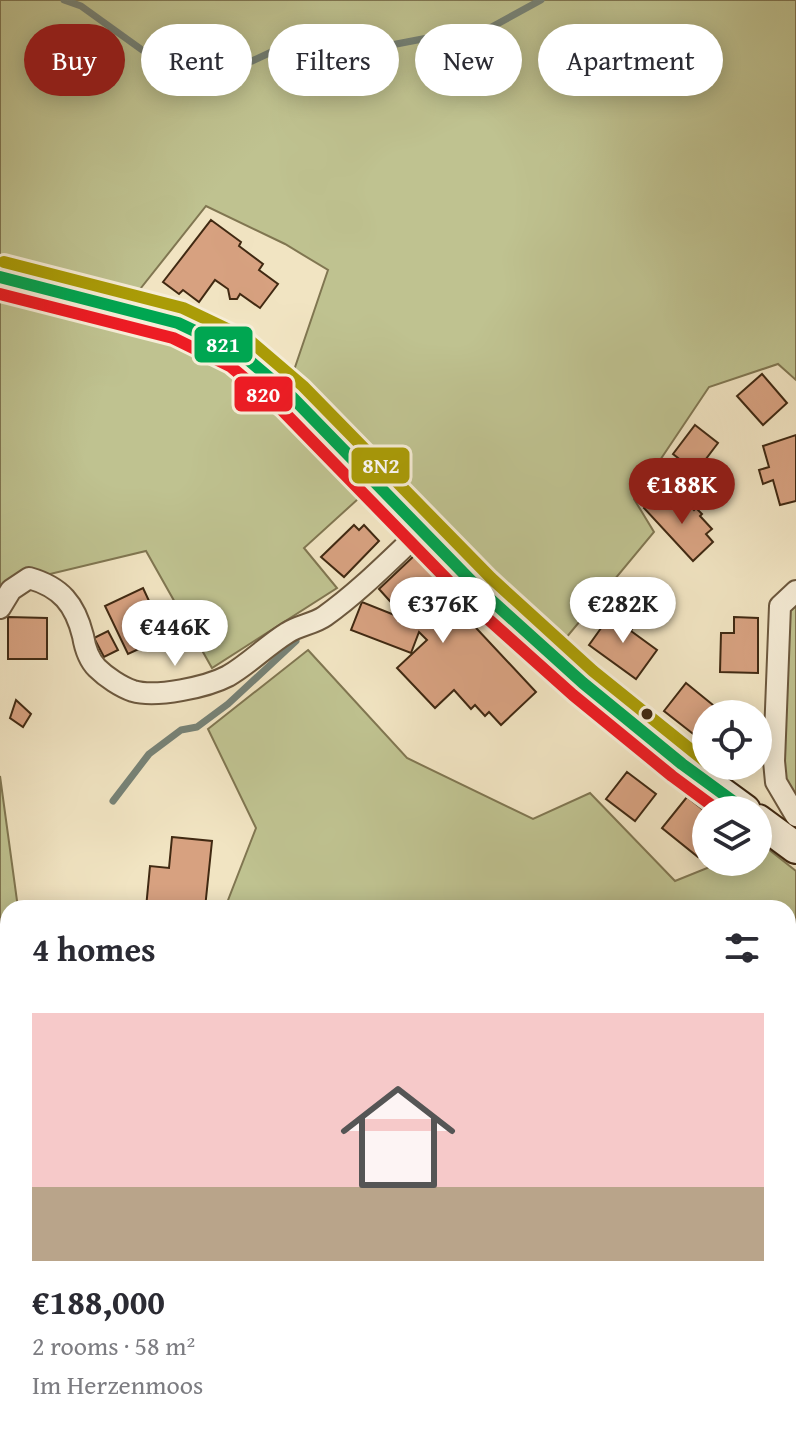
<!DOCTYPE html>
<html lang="en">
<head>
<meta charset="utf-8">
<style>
  :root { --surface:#fff; --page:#f2f2f3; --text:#2b2b33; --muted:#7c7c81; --line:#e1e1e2; --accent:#8f2418 }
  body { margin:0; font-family:"Gentium Book Plus",serif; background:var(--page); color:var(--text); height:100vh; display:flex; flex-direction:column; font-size:30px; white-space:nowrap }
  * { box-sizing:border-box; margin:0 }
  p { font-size:26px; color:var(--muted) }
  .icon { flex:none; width:44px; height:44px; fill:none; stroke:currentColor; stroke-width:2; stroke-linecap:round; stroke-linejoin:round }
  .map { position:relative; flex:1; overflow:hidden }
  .sheet { position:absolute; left:0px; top:900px; width:796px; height:538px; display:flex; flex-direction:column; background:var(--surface); border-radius:24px 24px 0 0; box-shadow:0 4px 20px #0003 }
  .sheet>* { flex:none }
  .top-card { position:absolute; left:24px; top:24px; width:748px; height:72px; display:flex; gap:16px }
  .buttons { position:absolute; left:692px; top:700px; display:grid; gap:16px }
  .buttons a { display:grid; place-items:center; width:80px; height:80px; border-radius:50%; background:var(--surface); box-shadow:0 4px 20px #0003; font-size:40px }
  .price { position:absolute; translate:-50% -68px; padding:0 18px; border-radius:28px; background:#fff; color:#222; font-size:26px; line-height:52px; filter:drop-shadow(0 2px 4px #0008) }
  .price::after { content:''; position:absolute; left:50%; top:48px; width:24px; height:18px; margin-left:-12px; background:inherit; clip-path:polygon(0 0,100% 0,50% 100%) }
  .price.on { background:var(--accent); color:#fff }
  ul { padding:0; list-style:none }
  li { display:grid; align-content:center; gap:16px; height:424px; padding:0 32px }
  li+li { border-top:2px solid var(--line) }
  li span { display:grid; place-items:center; height:248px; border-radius:0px; color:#555 }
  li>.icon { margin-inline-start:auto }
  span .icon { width:144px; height:144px; fill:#fffc; stroke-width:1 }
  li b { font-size:34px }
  h2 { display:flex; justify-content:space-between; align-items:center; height:96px; padding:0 32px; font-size:34px }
  .tag { padding:0 28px; border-radius:36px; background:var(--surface); box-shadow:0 4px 20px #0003; font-size:28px; line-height:72px }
  .tag.on { background:var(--accent); color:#fff }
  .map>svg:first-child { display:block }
  .green { fill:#bfc290; stroke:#807651; stroke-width:2 }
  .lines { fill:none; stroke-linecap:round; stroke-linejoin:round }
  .stream { stroke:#778276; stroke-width:7 }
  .building { fill:#d7a180; stroke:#402912; stroke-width:2 }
  .street-casing { stroke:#6c583e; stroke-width:24 }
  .secondary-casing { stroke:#402912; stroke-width:34 }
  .street { stroke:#f6edd7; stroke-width:20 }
  .secondary { stroke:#f6edd7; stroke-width:30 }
  .bus-1-casing { stroke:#f6edd7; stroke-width:18 }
  .bus-2-casing { stroke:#f6edd7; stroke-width:18 }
  .bus-3-casing { stroke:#f6edd7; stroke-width:18 }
  .bus-1 { stroke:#00a651; stroke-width:12 }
  .bus-2 { stroke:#ed1c24; stroke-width:12 }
  .bus-3 { stroke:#aa9c07; stroke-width:12 }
  .bus-dot { fill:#402912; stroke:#f6edd7; stroke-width:3 }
  .line-badge { stroke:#f6edd7; stroke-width:3 }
  .badge-label { font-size:22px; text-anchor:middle; font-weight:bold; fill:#fff }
</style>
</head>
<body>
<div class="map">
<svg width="796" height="1437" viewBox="0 0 796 1437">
  <rect width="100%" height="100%" fill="#f1e4c2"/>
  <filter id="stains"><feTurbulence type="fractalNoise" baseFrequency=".0025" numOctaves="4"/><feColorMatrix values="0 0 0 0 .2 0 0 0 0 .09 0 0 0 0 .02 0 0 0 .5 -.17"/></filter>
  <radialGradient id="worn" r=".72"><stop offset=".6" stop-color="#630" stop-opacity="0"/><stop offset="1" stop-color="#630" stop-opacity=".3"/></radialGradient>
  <!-- green -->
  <path class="green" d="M0 0H796V380L778 364 709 387 634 499 654 532 556 650 290 382 328 270 285 244 206 206 137 293 141 316 238 360 369 489 304 548 337 588 212 668 146 551 0 586Z
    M796 601V804L782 780 786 610Z
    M308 650 407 758 533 819 590 793 675 881 722 862H758V847L763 845 796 871V1437H0V776L18 908H8V1430H788V908H225L256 828 208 729Z"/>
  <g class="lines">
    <!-- stream -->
    <path class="stream" d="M64 0 81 6 163 65 178 71 214 70 252 61 280 48 299 44 386 46 438 36 460 38 477 35 541 0
      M113 801 149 754 181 730 197 727 228 704 296 641"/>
  </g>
  <!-- building -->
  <path class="building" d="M211 220 241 242 239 246 263 264 259 270 278 284 260 308 240 294 237 299H230L228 289 215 280 199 302 183 290 179 294 163 282Z
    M762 374 787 403 763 425 737 396Z
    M695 425 718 443 696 472 673 454Z
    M796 435V501L780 505 773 480 763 484 759 470 769 467 763 446Z
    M660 493 678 513 688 504 694 510 696 508 702 514 700 516 712 529 706 534 713 542 693 561 644 508Z
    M354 525 359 530 364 525 379 541 344 577 321 557Z
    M416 554 468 609 463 614 536 692 501 725 489 712 485 716 475 705 471 709 454 690 435 708 397 668 427 640 419 632 411 653 351 630 362 602 407 620 379 589Z
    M143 588 162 629 148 635 152 643 128 654 105 606Z
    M614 610 635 624 631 631 657 650 636 679 589 645Z
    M8 617 47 618V659H8Z
    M734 617 758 618V673L720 672 721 633H734Z
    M108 631 118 650 104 657 94 638Z
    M686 683 724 714H706V744L664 711Z
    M16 700 31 714 23 727 10 718Z
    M627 772 656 794 635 821 606 799Z
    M687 797 706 812V847L698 857 662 828Z
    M172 837 212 841 205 908H146L150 866 169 868Z"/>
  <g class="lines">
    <!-- street casing -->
    <g class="street-casing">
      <path id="street" d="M796 591 780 606 774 761 776 782 796 816
        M0 608 11 590 29 578C61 587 75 604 83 636 85 648 88 659 97 668 106 677 121 687 133 691 156 698 207 687 228 676 249 664 266 646 287 633 299 625 314 624 325 616 360 591 390 560 421 531"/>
    </g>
    <!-- secondary casing -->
    <g class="secondary-casing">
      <path id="secondary" d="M0 277 178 323 239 352 292 397 480 590 583 683 682 764 745 810
        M758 820 796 848"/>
    </g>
    <!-- street -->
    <use href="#street" class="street"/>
    <!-- secondary -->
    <use href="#secondary" class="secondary"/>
    <!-- bus-1 casing -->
    <g class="bus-1-casing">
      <path id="bus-1" d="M0 277 178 323 239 352 292 397 480 590 583 683 682 764 745 810"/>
    </g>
    <!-- bus-2 casing -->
    <g class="bus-2-casing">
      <path id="bus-2" d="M0 294 173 338 230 366 281 409 469 602 573 695 672 776 718 810"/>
    </g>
    <!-- bus-3 casing -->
    <g class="bus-3-casing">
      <path id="bus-3" d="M4 262 183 308 248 339 303 386 491 578 593 671 706 762"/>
    </g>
    <!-- bus-1 -->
    <use href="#bus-1" class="bus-1"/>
    <!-- bus-2 -->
    <use href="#bus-2" class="bus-2"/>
    <!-- bus-3 -->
    <use href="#bus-3" class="bus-3"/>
  </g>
  <!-- markers -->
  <circle class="bus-dot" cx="647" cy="714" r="7"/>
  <g class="line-badge">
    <rect x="193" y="325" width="61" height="39" rx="8" fill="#00a651"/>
    <rect x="233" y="375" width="61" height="38" rx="8" fill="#ed1c24"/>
    <rect x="350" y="446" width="61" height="39" rx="8" fill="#aa9c07"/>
  </g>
  <g class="badge-label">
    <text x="223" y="352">821</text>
    <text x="263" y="402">820</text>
    <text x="381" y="473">8N2</text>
  </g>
  <rect width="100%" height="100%" filter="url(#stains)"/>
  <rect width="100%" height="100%" fill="url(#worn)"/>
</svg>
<div class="buttons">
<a><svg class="icon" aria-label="locate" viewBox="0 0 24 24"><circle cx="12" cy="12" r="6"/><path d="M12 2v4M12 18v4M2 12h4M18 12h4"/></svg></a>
<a><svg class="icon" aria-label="layers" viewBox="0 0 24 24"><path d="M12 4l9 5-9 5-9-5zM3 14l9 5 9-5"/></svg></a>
</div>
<b class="price on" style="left:682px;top:526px">€188K</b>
<b class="price" style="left:443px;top:645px">€376K</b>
<b class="price" style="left:623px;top:645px">€282K</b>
<b class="price" style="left:175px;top:668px">€446K</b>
<div class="top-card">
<a class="tag on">Buy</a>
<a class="tag">Rent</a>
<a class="tag">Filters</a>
<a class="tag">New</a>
<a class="tag">Apartment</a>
</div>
<section class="sheet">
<h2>4 homes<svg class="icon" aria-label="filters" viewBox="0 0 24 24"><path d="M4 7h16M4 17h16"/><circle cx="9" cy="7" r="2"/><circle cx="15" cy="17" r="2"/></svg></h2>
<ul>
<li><span style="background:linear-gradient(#f6c9c9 70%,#b9a48a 0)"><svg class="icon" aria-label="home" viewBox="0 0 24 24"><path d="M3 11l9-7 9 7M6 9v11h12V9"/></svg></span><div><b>€188,000</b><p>2 rooms · 58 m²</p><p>Im Herzenmoos</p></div></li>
</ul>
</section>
</div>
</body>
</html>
